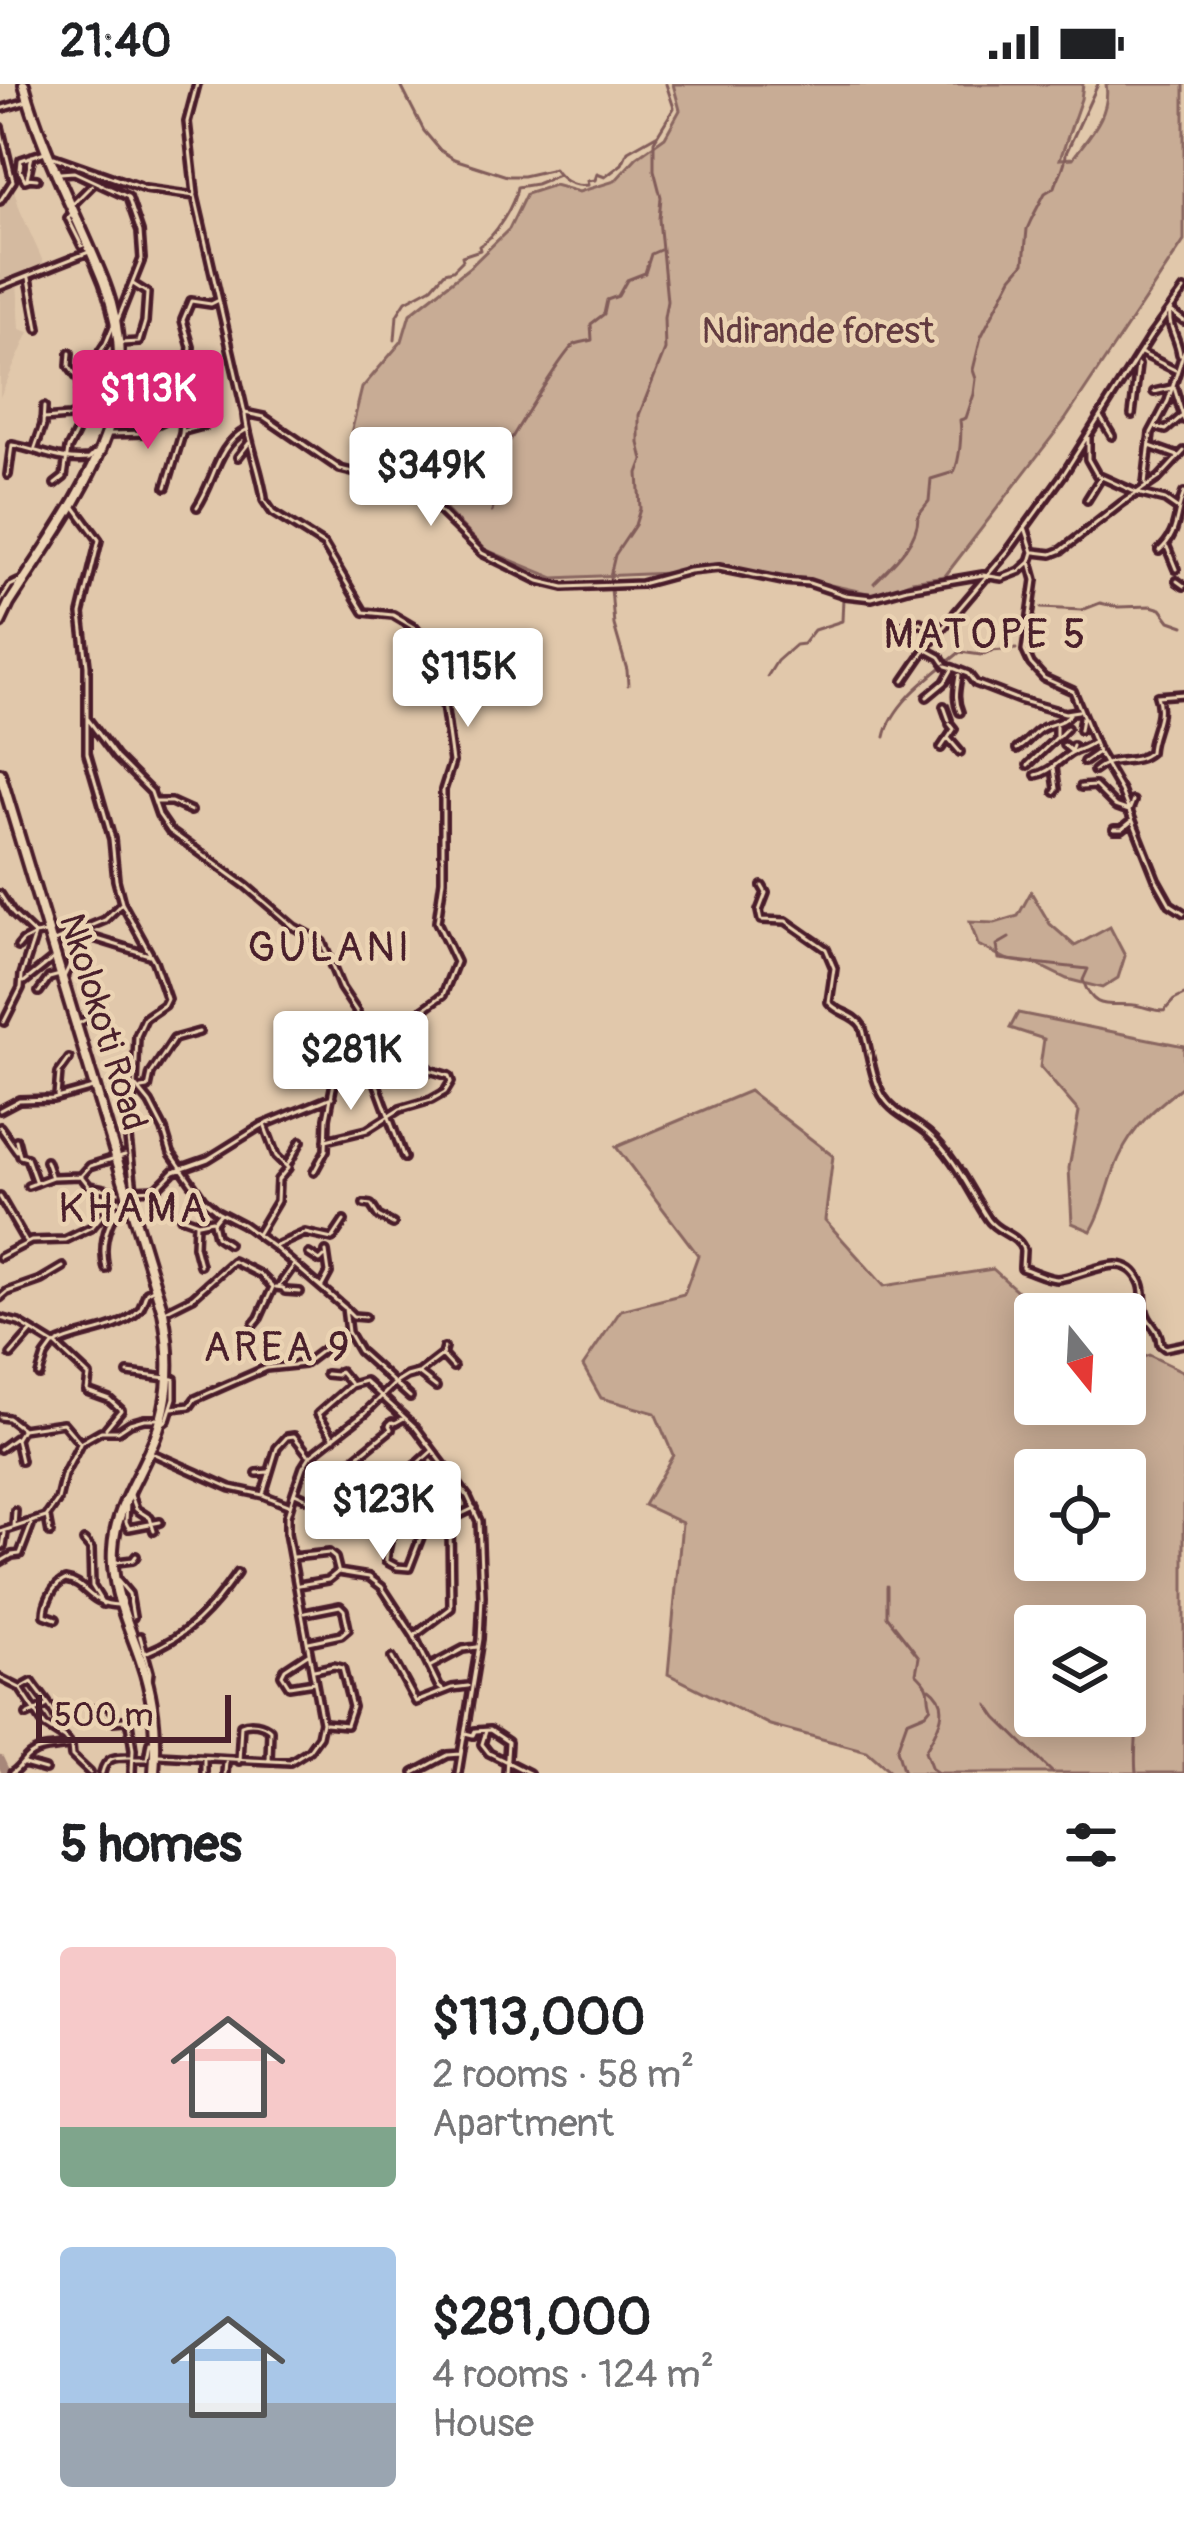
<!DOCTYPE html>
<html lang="en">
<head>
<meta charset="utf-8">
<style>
  :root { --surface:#fff; --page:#f6f6f6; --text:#202124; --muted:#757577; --accent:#db2777 }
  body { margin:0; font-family:Pangolin,sans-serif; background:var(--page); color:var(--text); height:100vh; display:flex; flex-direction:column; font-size:45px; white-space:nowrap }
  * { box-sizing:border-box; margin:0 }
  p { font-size:39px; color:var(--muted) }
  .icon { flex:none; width:66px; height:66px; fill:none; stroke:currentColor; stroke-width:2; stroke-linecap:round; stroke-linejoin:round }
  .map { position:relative; height:1689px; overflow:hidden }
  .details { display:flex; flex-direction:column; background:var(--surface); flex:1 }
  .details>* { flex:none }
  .needle { width:78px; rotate:162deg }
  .tools { position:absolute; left:1014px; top:1209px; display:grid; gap:24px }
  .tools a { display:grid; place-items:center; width:132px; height:132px; border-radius:12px; background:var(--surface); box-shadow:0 6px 30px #0003; font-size:60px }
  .scale { position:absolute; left:36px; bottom:30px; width:195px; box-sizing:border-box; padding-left:12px; border:6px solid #4a1f2b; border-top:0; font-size:33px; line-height:42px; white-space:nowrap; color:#4a1f2b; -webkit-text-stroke:9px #ebd3b3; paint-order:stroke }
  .price { position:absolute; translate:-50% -102px; padding:0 27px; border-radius:12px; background:#fff; color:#222; font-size:39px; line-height:78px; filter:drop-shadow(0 3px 6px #0008) }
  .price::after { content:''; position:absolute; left:50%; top:72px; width:36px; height:27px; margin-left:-18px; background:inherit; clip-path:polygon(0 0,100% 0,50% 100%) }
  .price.current { background:var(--accent); color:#fff }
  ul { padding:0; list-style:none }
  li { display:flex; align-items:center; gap:36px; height:300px; padding:0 60px }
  li span { display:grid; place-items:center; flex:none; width:336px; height:240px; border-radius:12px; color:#555 }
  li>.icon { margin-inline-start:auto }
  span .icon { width:144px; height:144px; fill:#fffc; stroke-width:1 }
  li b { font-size:51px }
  h2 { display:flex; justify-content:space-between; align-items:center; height:144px; padding:0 60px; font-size:51px }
  .status { display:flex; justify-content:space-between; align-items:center; height:84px; padding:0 60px; background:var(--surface); direction:ltr }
  .status svg { height:33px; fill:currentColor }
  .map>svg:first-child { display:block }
  .built { fill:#d4baa0 }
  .green { fill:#c8ac95; stroke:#896660; stroke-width:3; fill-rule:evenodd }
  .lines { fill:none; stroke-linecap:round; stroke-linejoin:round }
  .stream { stroke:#825d5a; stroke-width:3 }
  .river { stroke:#a7877a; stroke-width:8 }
  .minor-casing { stroke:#4a1f2b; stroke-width:12 }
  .secondary-casing { stroke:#4a1f2b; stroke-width:16 }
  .minor { stroke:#ebd3b3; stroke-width:3 }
  .secondary { stroke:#ebd3b3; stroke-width:8 }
  .labels { text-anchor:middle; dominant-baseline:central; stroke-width:9; stroke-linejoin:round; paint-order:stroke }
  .park-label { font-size:36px; fill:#633b40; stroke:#ebd3b3 }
  .street-label { font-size:36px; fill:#4a1f2b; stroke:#ebd3b3 }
  .quarter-label { font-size:42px; letter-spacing:3px; fill:#4a1f2b; stroke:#ebd3b3 }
</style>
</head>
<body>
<div class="status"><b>21:40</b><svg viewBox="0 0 49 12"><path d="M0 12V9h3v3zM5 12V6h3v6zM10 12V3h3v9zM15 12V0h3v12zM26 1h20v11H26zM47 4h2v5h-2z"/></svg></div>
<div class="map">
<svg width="1184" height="1689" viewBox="0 0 1184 1689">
  <rect width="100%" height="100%" fill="#e1c8ab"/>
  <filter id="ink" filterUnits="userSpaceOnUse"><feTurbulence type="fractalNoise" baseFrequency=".00833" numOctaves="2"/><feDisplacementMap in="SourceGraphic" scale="24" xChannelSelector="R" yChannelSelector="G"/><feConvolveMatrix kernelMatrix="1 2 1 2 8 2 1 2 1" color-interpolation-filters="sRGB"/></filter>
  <g filter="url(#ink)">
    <!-- built -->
    <path class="built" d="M12 99 20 126 45 182 17 197 20 245 29 248 0 313V113Z"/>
    <!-- green -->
    <path class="green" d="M673 0H1083L1081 15 1060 75 1073 74C1090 51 1111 30 1106 0H1184V157L1065 336 945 492 912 497 877 511 798 494 715 487 554 494 486 466 445 425 402 399 358 383 351 349 362 304 402 257 410 230 471 182 509 145 526 110 554 101 579 108 615 97 637 73 665 53 680 26Z
      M1031 808 1050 840 1075 862 1110 843 1125 872 1118 894 1102 904 1067 895 1038 881 1008 876 978 861 970 838 995 839 1018 832Z
      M1018 929 1184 962V1001C1157 1022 1134 1041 1119 1074 1108 1098 1105 1124 1091 1147L1072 1139 1069 1084 1079 1028 1040 983 1044 955 1010 944Z
      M749 1007 833 1072 825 1136 884 1202 993 1185 1033 1221 1038 1230H1035V1320H1125V1279L1149 1271 1184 1288V1689H892L867 1667 770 1641 668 1590 682 1439 644 1421 673 1371 655 1329 601 1314 583 1282 621 1226 684 1210 698 1171 616 1063ZM1035 1386H1125V1476H1035ZM1035 1542H1125V1632H1035Z"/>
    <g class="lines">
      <!-- stream -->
      <path class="stream" d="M400 0 424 47 440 66 454 75 507 92H523L554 85C562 97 574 103 588 101L587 97 595 96 597 90 605 93 622 80 628 67 658 50 674 24 666 0
        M395 256 397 231 406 217 432 203 445 188 453 186 463 176 462 172 480 166 479 162C495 153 515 120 517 103L536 100 558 91
        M492 428C496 412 494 396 498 381 501 368 564 268 574 261 579 258 586 258 592 256L591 240 604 230 607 216 618 212 627 196 645 189 651 170 660 166
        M874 499C892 481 919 457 918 431L929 417 931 395 954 388C960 376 962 349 960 336L966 334 974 310 976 295 973 286 981 253 1012 193 1024 179 1027 145 1031 136 1045 109 1055 103C1059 90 1066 82 1066 69L1098 0
        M1041 524 1082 526 1100 519 1118 523 1151 522 1161 525 1170 537 1184 542
        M767 593 777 577 795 561 803 560 814 546 842 537 843 514H853
        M628 601 627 586 614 541 610 492 615 471 635 441 640 425 638 389 643 376 639 359V331L665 266 664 234 667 217 659 135 661 113 654 86V57L658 50
        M885 653C892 618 934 590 960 568L981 571 991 567 1016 565
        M1009 854 997 861 999 875 1088 885 1083 896C1093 927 1107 919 1133 921 1145 922 1152 927 1164 927L1174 916 1184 911
        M887 1502V1532L919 1573 916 1589C935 1608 925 1604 931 1623L926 1629 907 1637 897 1665 904 1689
        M930 1604C954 1621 936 1647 925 1667L932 1685 938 1689
        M988 1621 997 1634 1053 1689
        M1136 1689C1134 1669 1137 1638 1141 1620"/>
      <!-- river -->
      <path class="river" d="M0 1676 6 1689"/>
      <!-- minor casing -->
      <g class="minor-casing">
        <path id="minor" d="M0 25 27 17
          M0 43 13 97 0 117
          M32 72 27 94 37 95
          M54 73 145 105 195 112 245 329 264 333 340 385 405 401 431 419 482 469 539 497 564 503 641 500 689 487 719 484 783 497 809 499 845 511 872 514 907 504 983 491 1002 494 1020 487 1030 478
          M60 89 74 88 128 113 140 148 142 175 117 238
          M28 95 25 96 20 86 21 76 45 68
          M195 110 187 38 197 0
          M74 119 92 101
          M71 131 68 134 82 162
          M29 194 38 245
          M0 203 89 168
          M1171 227 1184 237
          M1170 228C1168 244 1178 254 1180 270
          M121 259 139 258 145 238 147 209 133 200
          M70 269 69 282 79 296
          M1141 269 1175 286
          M1174 303 1184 336
          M1154 308 1171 304
          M245 331C248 359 260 386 264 414
          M1132 331 1138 281
          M1101 334 1112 352
          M43 335 69 333 77 330 81 297 106 259 113 242
          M1155 343 1166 346 1181 333
          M184 347 206 341 213 324
          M110 350 145 349 150 342C162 339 171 331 183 330
          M1088 353V375L1097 391 1137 409 1165 416 1178 425
          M1150 362 1178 372
          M35 364 43 341 44 323
          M238 373 249 359
          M8 391 12 361C41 366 58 378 89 375L95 369
          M55 400 64 393 68 365 76 349
          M1145 400 1151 349 1168 317 1184 267
          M166 403 182 350 191 263 183 236 191 217 211 220 217 217
          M264 416 273 429 324 461 364 528 393 531 415 544 432 566 441 598 452 678 443 706V796L437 838 456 878 443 911 402 941 379 967 348 983 335 994 327 1034 326 1066 314 1088
          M1087 416 1100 395
          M74 422 99 456 81 530 87 581V669L112 755 116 796 122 819 154 877 167 915 164 921 145 934 137 952 135 1002 127 1046 134 1106 156 1105 174 1087 208 1075 261 1042 332 1013
          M197 423C215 397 216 362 246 346
          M1025 443 1033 468 1030 478 1035 496 1025 567 1031 580 1044 594 1073 607 1097 666 1121 707 1156 795 1170 820 1184 829
          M1167 463 1176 485
          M1159 467C1180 448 1174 433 1184 409
          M1035 468 1052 470 1062 466 1122 419 1159 394 1184 367
          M1177 497 1184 502
          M0 518 10 502 18 498
          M902 542 909 546 920 538 937 548
          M927 566 940 573 944 579
          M953 584 968 590 975 599 1019 616 1065 629 1078 627
          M959 591C957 606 954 614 960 628
          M904 597 930 559 1009 466 1065 388 1150 253 1184 206
          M927 613 945 598 953 584 946 582
          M944 622 949 636
          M87 634 116 673 151 708 159 731 170 747 246 802 294 843 322 858 341 904 357 928 359 951 375 970
          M950 640 954 645 948 654 960 668
          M1080 646 1082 634
          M1058 653 1067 644
          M1064 661 1071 667 1073 662
          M941 664 947 655
          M1017 665C1026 660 1030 653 1038 647 1049 638 1060 642 1070 630
          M1084 678 1097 669
          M1028 681 1056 654V642
          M1054 684 1057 705 1055 708
          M1094 687C1113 670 1133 683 1150 668 1151 648 1165 632 1157 612L1184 610
          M1036 691C1050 688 1056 679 1068 671 1074 666 1084 665 1092 659
          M1081 703 1095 702 1115 722 1129 727 1133 717
          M156 718H171L191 727
          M1114 745H1122L1132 737
          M762 802 766 809 759 827 761 836 786 837 826 865 834 884 829 918C838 930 854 929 862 942 869 963 872 996 884 1014 894 1030 915 1037 929 1050 955 1073 969 1106 988 1135 997 1149 1018 1150 1023 1166 1023 1169 1022 1181 1022 1184 1032 1187 1047 1195 1057 1195 1085 1193 1125 1162 1141 1199 1145 1209 1142 1218 1145 1227 1148 1241 1159 1242 1160 1260L1165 1264 1184 1260
          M0 810 13 830 35 851 23 857 18 863
          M60 855 66 860 77 852 84 851 149 871
          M52 858 105 836 121 820
          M64 893 74 872
          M24 898 54 874
          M39 908 49 894 60 891
          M4 938 21 904 22 891 35 851 46 849
          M78 940 90 933 102 921
          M332 951 336 952 349 942 357 943
          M368 976 404 1074
          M137 1003 150 1019 164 1046 171 1069 203 1115 217 1127 242 1140 274 1163 345 1224 348 1248 359 1267 410 1313
          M142 1005 148 1004 151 990 174 955 199 948
          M57 1012 59 989 69 975
          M0 1026 19 1016 53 1015 93 1004
          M0 1043 17 1067
          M16 1056 20 1072 27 1074 36 1099
          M326 1056 367 1046 400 1025 431 1016 445 1008 451 998 449 992 430 986 408 964 391 958
          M46 1077 51 1091
          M288 1080 301 1057
          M82 1093 89 1102 118 1108
          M28 1102 52 1093 81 1092 90 1082 125 1071
          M0 1113 26 1158
          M364 1120 371 1121 378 1132 393 1140
          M220 1129 213 1138 216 1152 228 1160
          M181 1133 198 1139 212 1136
          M196 1139 195 1162 200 1181
          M258 1149 277 1117 278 1096 288 1084 276 1072 265 1043
          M276 1162 305 1149 332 1155 344 1137
          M309 1170 320 1177 324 1173
          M0 1173 31 1157 65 1156 92 1143 102 1131 116 1126
          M106 1185C101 1163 105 1146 116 1126L129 1121
          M279 1202 294 1181
          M322 1202 329 1189 326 1168
          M276 1203 283 1204 285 1207 300 1208
          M0 1214 7 1208 41 1196 63 1183
          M346 1225 353 1232 365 1233
          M163 1228 193 1213 233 1177 261 1191 273 1203 259 1234 254 1240
          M0 1234 19 1239 55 1261C80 1247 118 1249 139 1226 142 1224 145 1211 147 1208L155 1204
          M57 1262 89 1292 87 1307 109 1315 121 1326 106 1344
          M444 1264 442 1271 453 1283
          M11 1271 32 1247
          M420 1288 442 1271
          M128 1289 174 1295V1314L167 1336 163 1339
          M326 1290 336 1291 340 1287 350 1299
          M39 1291 45 1272 53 1261
          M172 1324 190 1322 195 1315 266 1284 304 1280 345 1249
          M0 1333 8 1334 21 1344
          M334 1354 318 1330 351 1301 365 1297 416 1344 468 1413 479 1437 482 1512 480 1555 458 1689
          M0 1365 15 1354
          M152 1369 231 1404 263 1411 288 1421
          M21 1377 16 1355 22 1345 63 1339 80 1359 101 1347H118L130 1339 144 1335H160
          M257 1389 268 1388
          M418 1394C401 1418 388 1449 386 1477L397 1483 409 1484 426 1440 440 1427
          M295 1409 310 1416 317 1415 329 1390 353 1376 391 1345 389 1341 392 1338 395 1339 404 1334
          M263 1410 277 1364 287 1353 294 1352 308 1370
          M131 1411 136 1425 150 1434 154 1447
          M127 1418 126 1438 129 1444 160 1438
          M47 1433 50 1449
          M451 1435 474 1424
          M14 1443 15 1427
          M0 1448 46 1433 58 1416 64 1391 80 1360
          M84 1457 91 1465 92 1502 103 1520
          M0 1462H3L5 1449
          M293 1473 329 1469 335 1474 338 1486
          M0 1478 12 1471 20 1470 31 1441
          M117 1478 133 1476 136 1472
          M118 1497 129 1510 133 1533
          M299 1501 328 1496 338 1488 369 1493 382 1503 414 1552 439 1603 444 1607
          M305 1529 340 1522 344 1526 348 1545 341 1551 309 1558
          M56 1535 45 1531C45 1519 53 1501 65 1496 88 1499 87 1520 118 1521
          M140 1552 150 1588 149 1596
          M414 1552 451 1524 450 1436 412 1385 432 1367
          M145 1569C187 1553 212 1525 237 1489
          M308 1570 285 1585 282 1591 289 1602 314 1598
          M392 1574 416 1618 452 1604 468 1602
          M431 1582 463 1565 477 1563
          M314 1586 334 1582 342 1584 352 1623 346 1641 325 1639
          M0 1594 20 1604 45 1642 64 1654 71 1662 72 1672 90 1689
          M23 1603 32 1598C41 1612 60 1630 58 1646
          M92 1625 104 1629 113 1637 124 1636 129 1639 133 1665 132 1689
          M27 1631 46 1622
          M486 1647 482 1660 489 1669 529 1689
          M465 1649 473 1651 475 1647 490 1646 508 1658 506 1689
          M158 1671 290 1678 309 1666 319 1652 322 1638 287 1449V1432L294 1409 303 1383 310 1372 366 1328 394 1300 407 1292 418 1289 436 1303
          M133 1675H147L150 1658
          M204 1676V1689
          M239 1677 241 1641C250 1637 263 1639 270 1646L269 1676
          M24 1680 45 1686
          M12 1689C21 1684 23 1675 32 1670 42 1663 56 1665 68 1662
          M102 1689C106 1672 116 1673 131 1673
          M225 1689 226 1678
          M414 1689 448 1671 461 1670"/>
      </g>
      <!-- secondary casing -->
      <g class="secondary-casing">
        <path id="secondary" d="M0 539 9 520C74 418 153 326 104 198 77 130 43 71 24 0
          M0 689 163 1228C172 1274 171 1320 151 1363 136 1398 115 1426 113 1465 110 1507 130 1542 142 1580 154 1615 157 1652 154 1689"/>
      </g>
      <!-- minor -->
      <use href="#minor" class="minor"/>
      <!-- secondary -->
      <use href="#secondary" class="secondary"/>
    </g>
  </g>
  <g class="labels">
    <!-- park labels -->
    <g class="park-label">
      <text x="818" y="247">Ndirande forest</text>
    </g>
    <!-- street labels -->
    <g class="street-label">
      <text transform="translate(103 938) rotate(73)">Nkolokoti Road</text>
    </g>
    <!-- quarter labels -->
    <g class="quarter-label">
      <text x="986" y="551">MATOPE 5</text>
      <text x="330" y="864">GULANI</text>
      <text x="134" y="1125">KHAMA</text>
      <text x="278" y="1264">AREA 9</text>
    </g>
  </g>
</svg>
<div class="tools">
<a><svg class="needle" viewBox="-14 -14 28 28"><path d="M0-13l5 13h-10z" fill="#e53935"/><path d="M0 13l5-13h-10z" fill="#757577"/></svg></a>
<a><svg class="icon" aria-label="locate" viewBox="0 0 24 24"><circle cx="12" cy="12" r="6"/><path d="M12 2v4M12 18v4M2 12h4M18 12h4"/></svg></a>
<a><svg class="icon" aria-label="layers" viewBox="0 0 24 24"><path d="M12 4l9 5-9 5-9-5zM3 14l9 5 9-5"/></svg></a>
</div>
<div class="scale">500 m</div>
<b class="price current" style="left:148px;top:368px">$113K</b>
<b class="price" style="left:431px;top:445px">$349K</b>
<b class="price" style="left:468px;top:646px">$115K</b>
<b class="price" style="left:351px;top:1029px">$281K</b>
<b class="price" style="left:383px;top:1479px">$123K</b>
</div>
<section class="details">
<h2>5 homes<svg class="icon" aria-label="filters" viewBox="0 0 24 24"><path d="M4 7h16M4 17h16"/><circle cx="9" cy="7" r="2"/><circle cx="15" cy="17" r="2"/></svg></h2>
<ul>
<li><span style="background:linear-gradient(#f6c9c9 75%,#7fa58c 0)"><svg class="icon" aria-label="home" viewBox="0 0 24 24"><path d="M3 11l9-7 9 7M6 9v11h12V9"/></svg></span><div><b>$113,000</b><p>2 rooms · 58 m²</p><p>Apartment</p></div></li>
<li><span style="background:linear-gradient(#a9c7e8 65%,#9aa5b1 0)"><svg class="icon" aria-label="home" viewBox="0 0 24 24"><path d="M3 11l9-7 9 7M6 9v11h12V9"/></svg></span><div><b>$281,000</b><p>4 rooms · 124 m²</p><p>House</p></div></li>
</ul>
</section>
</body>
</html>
